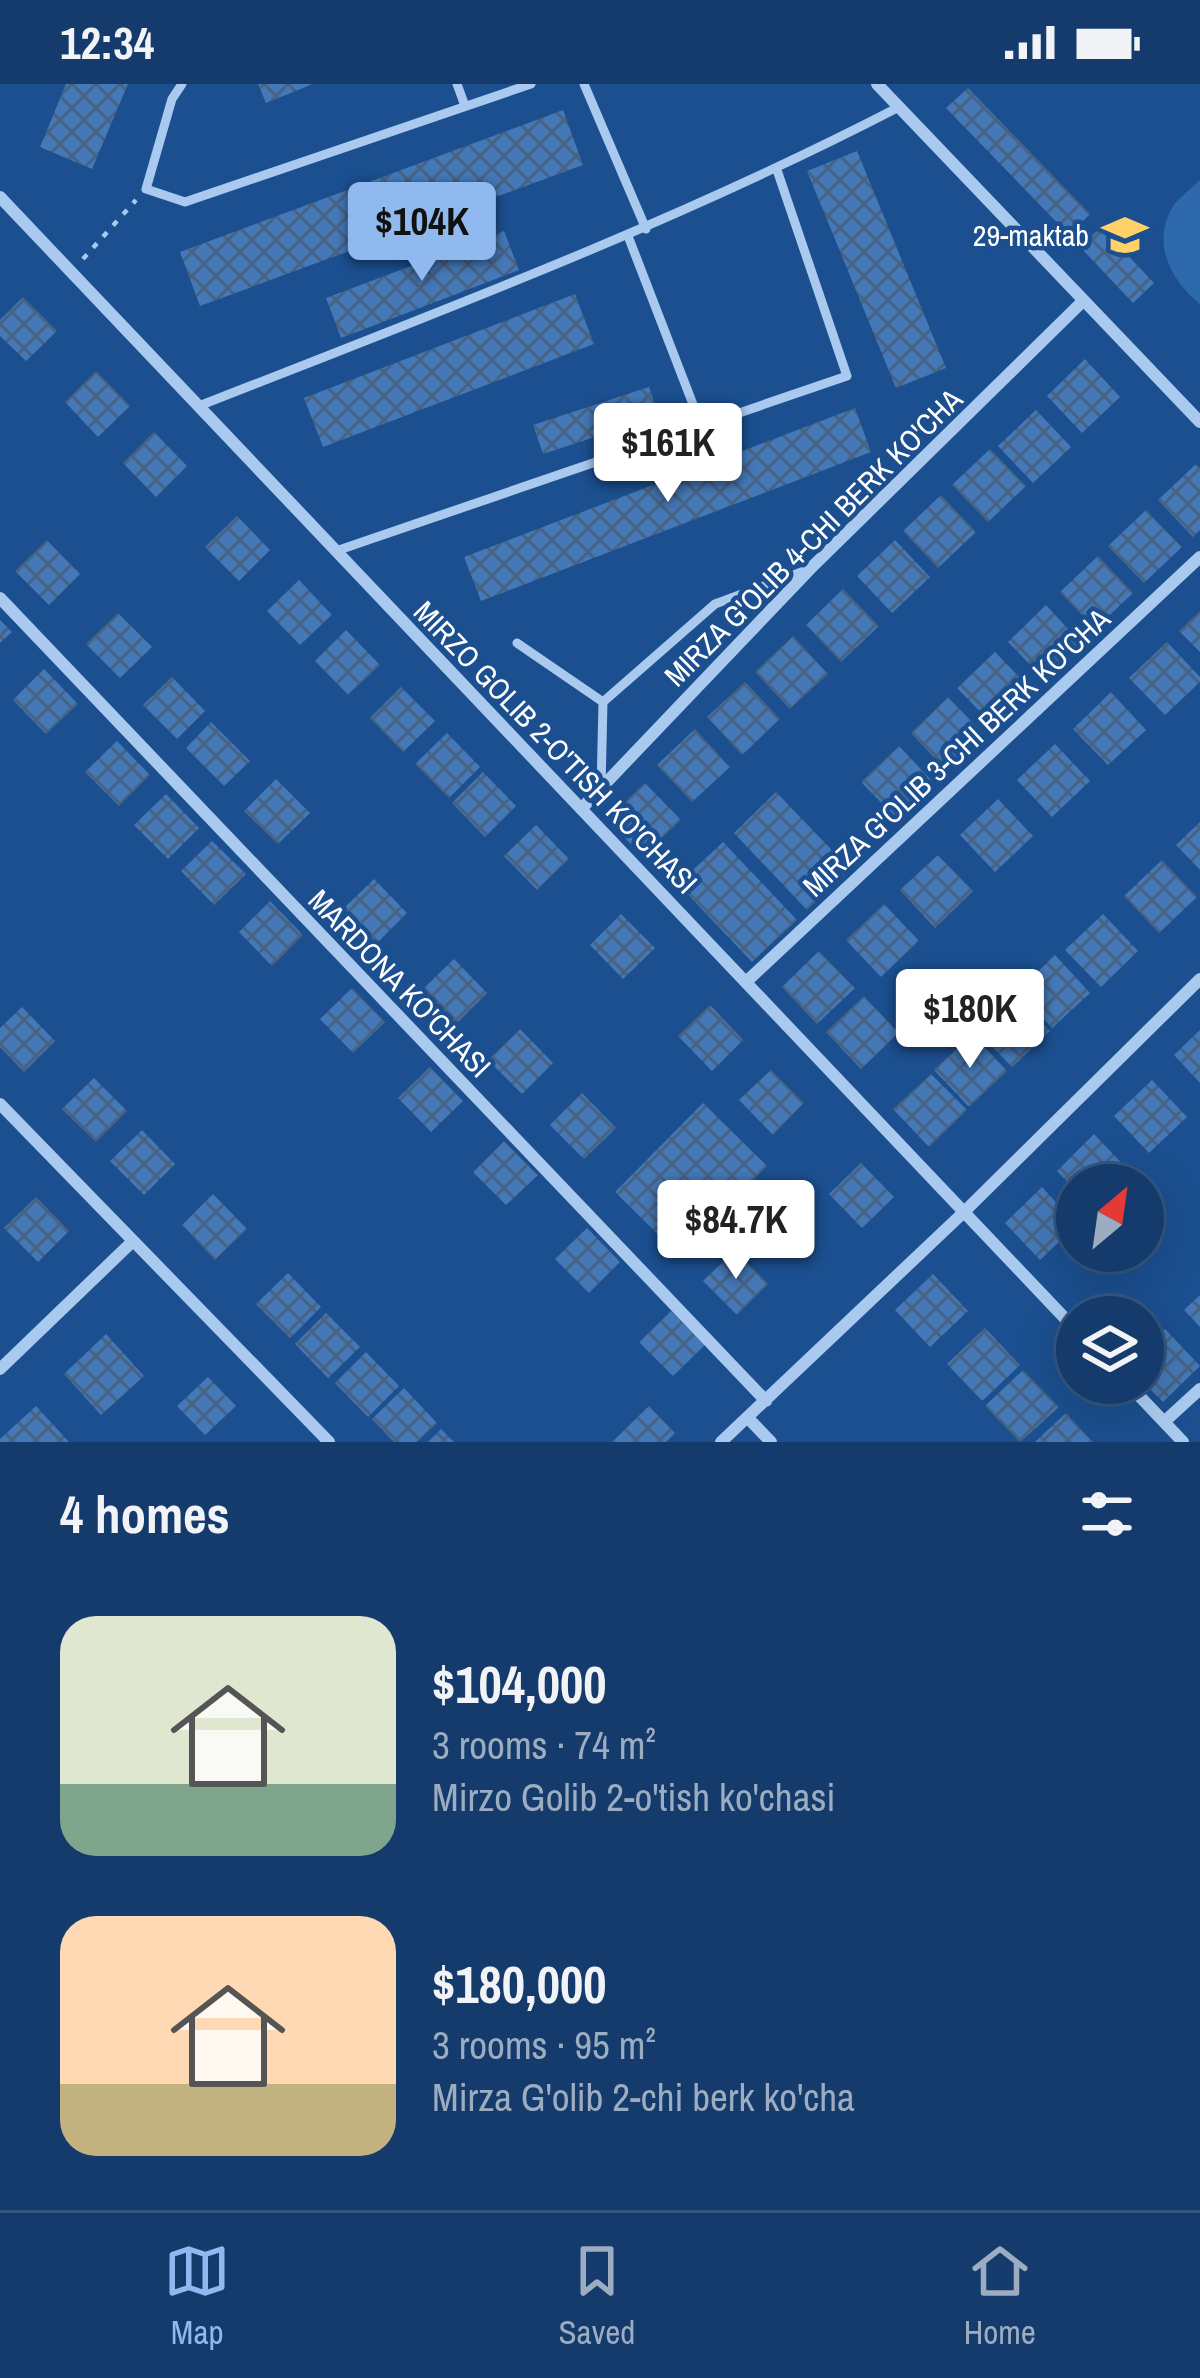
<!DOCTYPE html>
<html lang="en">
<head>
<meta charset="utf-8">
<style>
  :root { --surface:#143b6b; --page:#1d4271; --text:#f1f3f6; --muted:#9dadc1; --line:#33557e; --accent:#90b9f0 }
  body { margin:0; font-family:"Archivo Narrow",sans-serif; background:var(--page); color:var(--text); height:100vh; display:flex; flex-direction:column; font-size:45px; white-space:nowrap }
  * { box-sizing:border-box; margin:0 }
  p { font-size:39px; color:var(--muted) }
  .icon { flex:none; width:66px; height:66px; fill:none; stroke:currentColor; stroke-width:2; stroke-linecap:round; stroke-linejoin:round }
  .map { position:relative; height:1358px; overflow:hidden }
  .drawer { display:flex; flex-direction:column; background:var(--surface); flex:1 }
  .drawer>* { flex:none }
  .needle { width:78px; rotate:29deg }
  .fabs { position:absolute; left:1056px; top:1080px; display:grid; gap:24px }
  .fabs a { display:grid; place-items:center; width:108px; height:108px; border-radius:50%; background:var(--surface); box-shadow:0 12px 48px #0002,0 0 0 3px var(--line); font-size:60px }
  .price { position:absolute; translate:-50% -102px; padding:0 27px; border-radius:12px; background:#fff; color:#222; font-size:39px; line-height:78px; filter:drop-shadow(0 3px 6px #0008) }
  .price::after { content:''; position:absolute; left:50%; top:72px; width:36px; height:27px; margin-left:-18px; background:inherit; clip-path:polygon(0 0,100% 0,50% 100%) }
  .price.on { background:var(--accent); color:#111 }
  ul { padding:0; list-style:none }
  li { display:flex; align-items:center; gap:36px; height:300px; padding:0 60px }
  li span { display:grid; place-items:center; flex:none; width:336px; height:240px; border-radius:36px; color:#555 }
  li>.icon { margin-inline-start:auto }
  span .icon { width:144px; height:144px; fill:#fffc; stroke-width:1 }
  li b { font-size:51px }
  h2 { display:flex; justify-content:space-between; align-items:center; height:144px; padding:0 60px; font-size:51px }
  .status { display:flex; justify-content:space-between; align-items:center; height:84px; padding:0 60px; background:var(--surface); direction:ltr }
  .status svg { height:33px; fill:currentColor }
  .dock { display:flex; justify-content:space-around; align-items:center; height:168px; border-top:3px solid var(--line); background:var(--surface); font-size:33px; color:var(--muted) }
  .dock a { display:grid; justify-items:center; gap:6px }
  .dock .on { color:var(--accent) }
  .map>svg:first-child { display:block }
  .park { fill:#2e69ad }
  .building { fill:url(#building-cross-hatch) }
  .lines { fill:none; stroke-linecap:round; stroke-linejoin:round }
  .path { stroke:#a9c9ee; stroke-width:4.5; stroke-dasharray:6 9; stroke-linecap:butt }
  .service { stroke:#a9c9ee; stroke-width:9 }
  .minor { stroke:#a9c9ee; stroke-width:12 }
  .labels { text-anchor:middle; dominant-baseline:central; stroke-width:9; stroke-linejoin:round; paint-order:stroke }
  .poi-label { font-size:30px; fill:#fff; stroke:#1b4f8f; text-anchor:end }
  .street-label { font-size:30px; fill:#fff; stroke:#1b4f8f }
</style>
</head>
<body>
<div class="status"><b>12:34</b><svg viewBox="0 0 49 12"><path d="M0 12V9h3v3zM5 12V6h3v6zM10 12V3h3v9zM15 12V0h3v12zM26 1h20v11H26zM47 4h2v5h-2z"/></svg></div>
<div class="map">
<svg width="1200" height="1358" viewBox="0 0 1200 1358">
  <defs>
    <pattern id="building-cross-hatch" width="8" height="8" patternUnits="userSpaceOnUse" patternTransform="scale(3)"><rect width="8" height="8" fill="#4478b7"/><path d="M0 0l8 8M0 8l8-8" fill="none" stroke="#486282"/></pattern>
  </defs>
  <rect width="100%" height="100%" fill="#1b4f8f"/>
  <!-- park -->
  <path class="park" d="M1200 96V220C1172 198 1151 160 1172 124 1178 114 1191 105 1200 96Z"/>
  <!-- building -->
  <path class="building" d="M66 0H128L92 85 40 63Z
    M258 0H313L266 19Z
    M968 4 1090 130 1069 151 946 24Z
    M563 26 583 81 200 222 180 168Z
    M857 67 946 284 896 304 807 87Z
    M1101 143 1154 199 1133 219 1080 163Z
    M504 147 519 186 341 254 326 214Z
    M575 210 594 260 323 363 304 314Z
    M23 213 57 247 26 277 0 252V236Z
    M1085 275 1120 313 1082 349 1047 312Z
    M96 287 130 322 98 353 65 318Z
    M649 303 659 332 543 370 533 341Z
    M855 324 871 368 481 517 464 473Z
    M1036 326 1071 363 1033 399 998 362Z
    M154 348 187 382 156 413 123 379Z
    M990 365 1026 402 988 438 952 401Z
    M1196 380 1200 384V446L1193 453 1158 416Z
    M941 411 976 448 938 484 903 447Z
    M1146 426 1182 463 1144 499 1108 462Z
    M237 432 270 466 239 497 205 463Z
    M47 456 80 490 49 521 15 487Z
    M895 456 930 493 892 529 857 492Z
    M1098 472 1133 509 1095 545 1060 508Z
    M299 496 332 531 300 561 267 527Z
    M843 505 879 542 841 578 806 541Z
    M1046 521 1081 559 1043 594 1008 558Z
    M1200 527V568L1179 547Z
    M118 529 152 563 120 594 86 560Z
    M0 536 12 548 0 559Z
    M346 546 380 581 348 611 315 577Z
    M793 552 828 590 790 625 755 588Z
    M1167 558 1200 593V598L1165 631 1129 594Z
    M995 568 1031 605 993 641 957 604Z
    M44 585 78 620 46 650 13 616Z
    M172 593 205 627 177 655 143 621Z
    M745 598 780 635 742 671 707 633Z
    M401 603 435 637 403 668 370 634Z
    M1111 608 1146 646 1108 681 1073 645Z
    M948 613 984 650 946 686 911 649Z
    M211 638 250 677 224 702 186 664Z
    M695 645 730 683 692 718 657 681Z
    M447 649 480 683 449 714 415 680Z
    M117 657 150 691 119 722 85 688Z
    M1055 660 1090 697 1052 733 1017 696Z
    M899 662 934 699 897 735 861 698Z
    M483 688 516 722 485 753 452 719Z
    M276 695 310 729 278 760 244 727Z
    M645 699 681 736 642 772 607 735Z
    M776 708 850 785 807 826 734 749Z
    M166 710 199 744 168 775 134 741Z
    M998 715 1033 752 995 788 960 751Z
    M1200 738V786L1176 761Z
    M536 741 569 775 537 806 504 772Z
    M212 757 246 790 214 821 181 787Z
    M723 758 797 836 752 878 678 800Z
    M938 771 973 807 935 844 900 806Z
    M1162 776 1197 813 1159 849 1124 812Z
    M374 795 407 829 376 860 342 826Z
    M270 817 303 851 272 882 239 848Z
    M884 820 919 857 881 893 846 856Z
    M621 830 655 864 623 895 590 861Z
    M1103 830 1138 867 1101 903 1065 866Z
    M819 867 855 904 817 940 782 903Z
    M1055 871 1090 909 1052 944 1017 908Z
    M454 875 487 909 456 940 422 906Z
    M352 904 385 938 353 969 320 935Z
    M1014 910 1050 947 1012 983 976 946Z
    M864 912 899 949 861 985 826 948Z
    M710 921 743 956 712 987 678 952Z
    M22 923 55 957 24 988 0 963V944Z
    M520 945 553 979 522 1010 488 976Z
    M1200 946V999L1174 971Z
    M972 950 1007 987 969 1023 934 986Z
    M430 983 463 1017 431 1048 398 1014Z
    M771 986 804 1019 773 1051 739 1016Z
    M931 990 967 1026 929 1063 893 1025Z
    M94 994 127 1027 96 1058 62 1025Z
    M1152 996 1187 1033 1149 1069 1114 1032Z
    M582 1009 616 1044 584 1075 550 1041Z
    M703 1019 767 1082 679 1171 615 1108Z
    M142 1046 175 1080 144 1111 110 1077Z
    M1094 1050 1130 1088 1116 1101H1077V1108L1057 1087Z
    M504 1057 538 1091 506 1121 473 1088Z
    M861 1079 894 1113 862 1144 829 1110Z
    M1042 1103 1077 1141 1040 1176 1005 1139Z
    M213 1110 247 1145 215 1176 182 1141Z
    M36 1113 69 1147 38 1178 4 1144Z
    M587 1144 620 1178 589 1209 555 1175Z
    M735 1166 768 1200 737 1231 703 1197Z
    M288 1189 321 1223 290 1254 256 1220Z
    M933 1190 968 1227 930 1263 895 1226Z
    M1200 1211V1243L1184 1226Z
    M671 1227 705 1261 673 1292 639 1258Z
    M326 1229 360 1263 328 1294 295 1260Z
    M985 1244 1020 1281 982 1317 947 1280Z
    M1165 1245 1200 1282 1163 1318 1143 1298V1266Z
    M106 1250 144 1292 101 1331 64 1290Z
    M366 1268 399 1302 368 1333 335 1299Z
    M1023 1286 1059 1323 1020 1358 985 1322Z
    M208 1293 236 1322 205 1351 177 1322Z
    M404 1304 437 1339 417 1358H394L372 1335Z
    M36 1322 69 1358H0V1355Z
    M649 1322 675 1349 666 1358H612Z
    M1066 1329 1093 1358H1035Z
    M441 1345 454 1358H428Z"/>
  <g class="lines">
    <!-- path -->
    <path class="path" d="M83 175 136 116"/>
    <!-- service -->
    <path class="service" d="M182 0 172 15 146 105 185 118 531 0
      M457 0 465 22
      M584 0 646 145
      M628 152 701 341
      M199 322C436 229 673 140 899 23
      M336 467 847 292 777 86
      M517 559 603 618
      M601 705 603 618 715 520 804 487"/>
    <!-- minor -->
    <path class="minor" d="M877 0 1200 338
      M0 113 1077 1247
      M0 514 766 1317
      M581 725 810 485 1082 218
      M746 898 1200 473
      M0 1020 329 1358
      M0 1285 133 1157
      M1127 1299 1183 1358
      M748 1334 771 1358
      M1164 1338 1200 1305
      M721 1358 964 1128 1200 895"/>
  </g>
  <!-- icons -->
  <defs>
    <g id="school-bare" transform="scale(3.6)"><path d="M0-5L7-2L0 1L-7-2ZM-4 1L0 2.5L4 1V4Q0 6-4 4Z" fill="#ffd166" stroke="#1b4f8f" stroke-width="2.5" paint-order="stroke"/></g>
  </defs>
  <g fill-rule="evenodd">
    <use href="#school-bare" x="1125" y="151"/>
  </g>
  <g class="labels">
    <!-- poi labels -->
    <g class="poi-label">
      <text x="1089" y="151">29-maktab</text>
    </g>
    <!-- street labels -->
    <g class="street-label">
      <text transform="translate(813 453) rotate(-45)">MIRZA G'OLIB 4-CHI BERK KO'CHA</text>
      <text transform="translate(556 663) rotate(46)">MIRZO GOLIB 2-O'TISH KO'CHASI</text>
      <text transform="translate(956 668) rotate(-43)">MIRZA G'OLIB 3-CHI BERK KO'CHA</text>
      <text transform="translate(400 899) rotate(46)">MARDONA KO'CHASI</text>
    </g>
  </g>
</svg>
<div class="fabs">
<a><svg class="needle" viewBox="-14 -14 28 28"><path d="M0-13l5 13h-10z" fill="#e53935"/><path d="M0 13l5-13h-10z" fill="#9dadc1"/></svg></a>
<a><svg class="icon" aria-label="layers" viewBox="0 0 24 24"><path d="M12 4l9 5-9 5-9-5zM3 14l9 5 9-5"/></svg></a>
</div>
<b class="price on" style="left:422px;top:200px">$104K</b>
<b class="price" style="left:668px;top:421px">$161K</b>
<b class="price" style="left:970px;top:987px">$180K</b>
<b class="price" style="left:736px;top:1198px">$84.7K</b>
</div>
<section class="drawer">
<h2>4 homes<svg class="icon" aria-label="filters" viewBox="0 0 24 24"><path d="M4 7h16M4 17h16"/><circle cx="9" cy="7" r="2"/><circle cx="15" cy="17" r="2"/></svg></h2>
<ul>
<li><span style="background:linear-gradient(#dfe7d0 70%,#7fa58c 0)"><svg class="icon" aria-label="home" viewBox="0 0 24 24"><path d="M3 11l9-7 9 7M6 9v11h12V9"/></svg></span><div><b>$104,000</b><p>3 rooms · 74 m²</p><p>Mirzo Golib 2-o'tish ko'chasi</p></div></li>
<li><span style="background:linear-gradient(#ffd9b3 70%,#c2b280 0)"><svg class="icon" aria-label="home" viewBox="0 0 24 24"><path d="M3 11l9-7 9 7M6 9v11h12V9"/></svg></span><div><b>$180,000</b><p>3 rooms · 95 m²</p><p>Mirza G'olib 2-chi berk ko'cha</p></div></li>
</ul>
</section>
<nav class="dock">
<a class="on"><svg class="icon" aria-label="map" viewBox="0 0 24 24"><path d="M3 6l6-2 6 2 6-2v14l-6 2-6-2-6 2zM9 4v14M15 6v14"/></svg>Map</a>
<a><svg class="icon" aria-label="saved" viewBox="0 0 24 24"><path d="M7 4h10v16l-5-4-5 4z"/></svg>Saved</a>
<a><svg class="icon" aria-label="home" viewBox="0 0 24 24"><path d="M3 11l9-7 9 7M6 9v11h12V9"/></svg>Home</a>
</nav>
</body>
</html>
